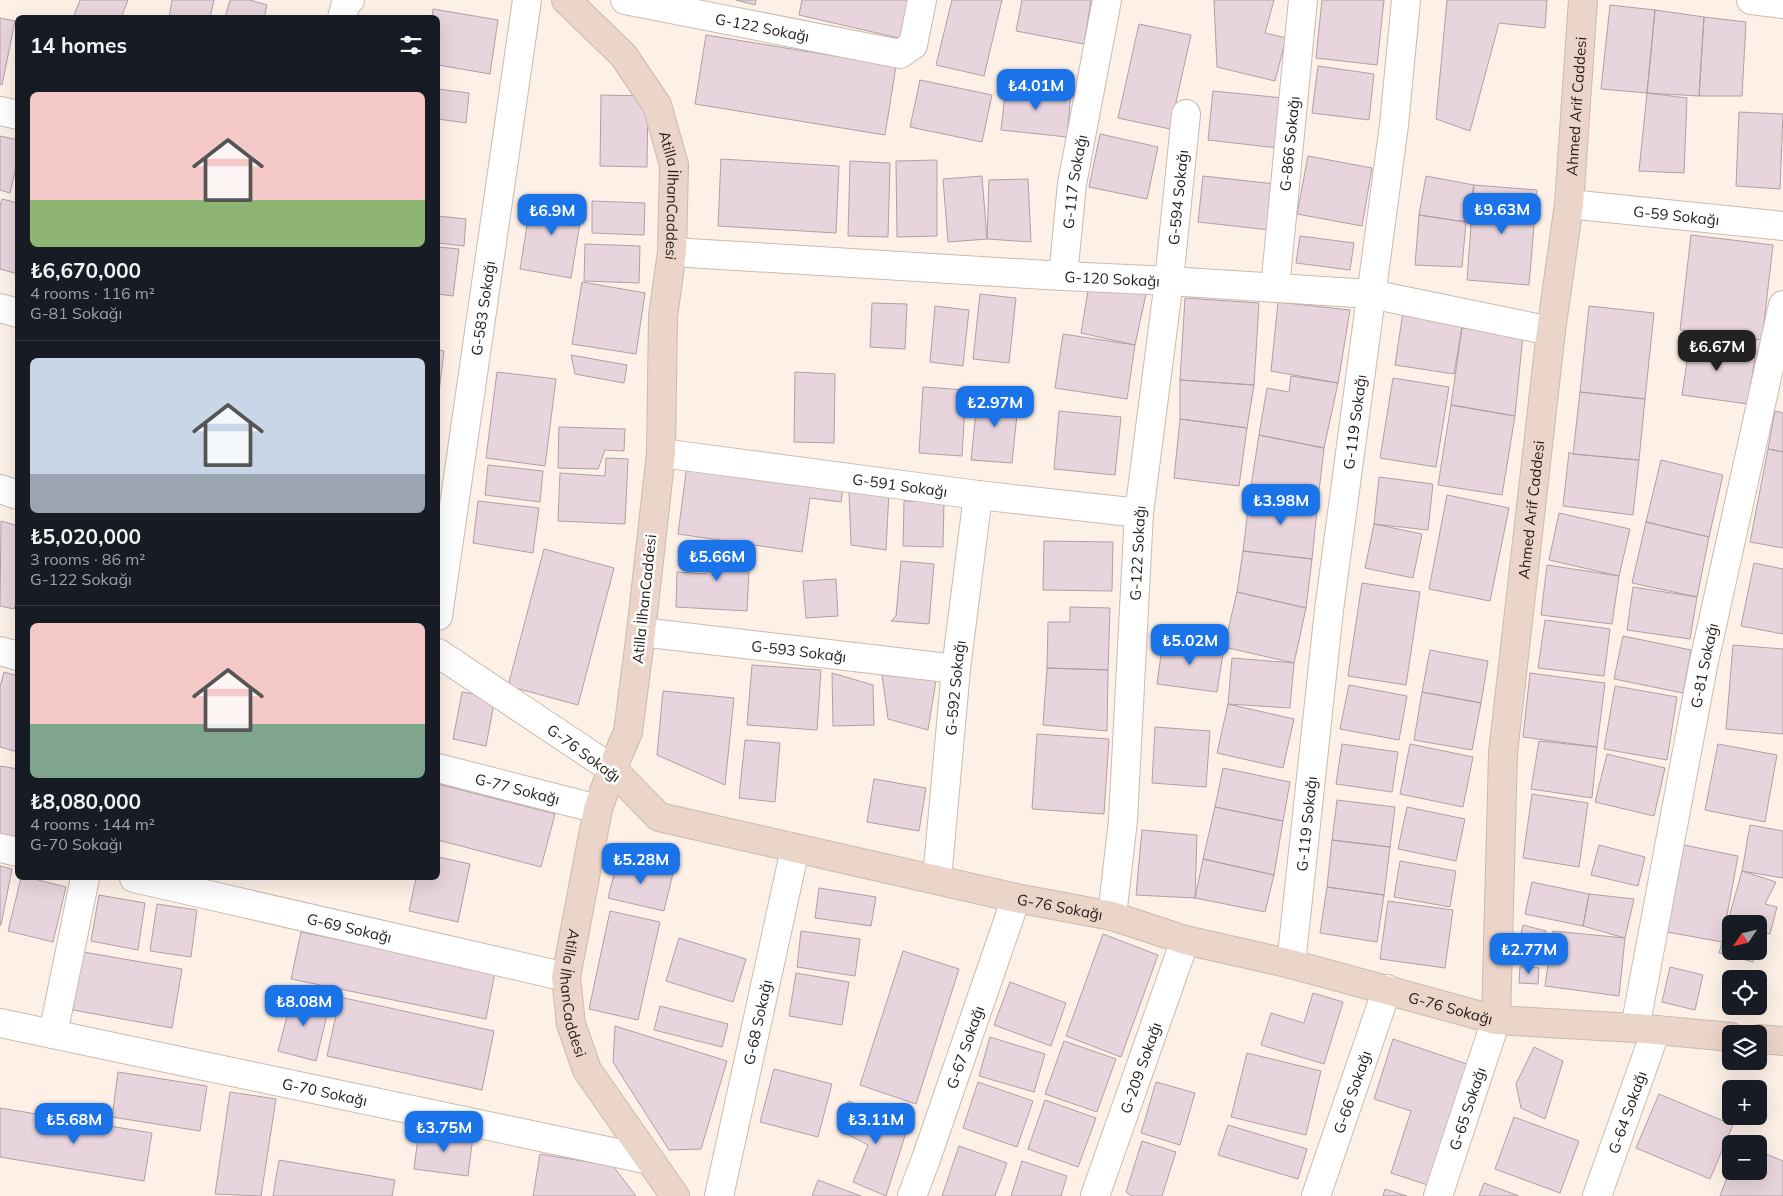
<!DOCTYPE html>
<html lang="en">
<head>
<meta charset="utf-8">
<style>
  :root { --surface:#171b24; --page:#20242c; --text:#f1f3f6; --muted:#9ea1a6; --line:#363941; --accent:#1a73e8 }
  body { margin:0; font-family:Mulish,sans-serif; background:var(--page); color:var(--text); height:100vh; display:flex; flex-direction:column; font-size:19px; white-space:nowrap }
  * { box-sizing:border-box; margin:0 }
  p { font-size:16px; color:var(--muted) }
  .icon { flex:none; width:28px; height:28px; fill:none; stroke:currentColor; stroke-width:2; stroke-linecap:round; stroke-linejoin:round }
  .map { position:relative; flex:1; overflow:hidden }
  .drawer { position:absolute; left:15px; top:15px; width:425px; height:865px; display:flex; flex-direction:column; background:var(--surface); border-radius:8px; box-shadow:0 5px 20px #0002 }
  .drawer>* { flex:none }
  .needle { width:32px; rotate:235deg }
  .buttons { position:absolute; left:1722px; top:915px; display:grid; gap:10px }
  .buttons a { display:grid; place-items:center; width:45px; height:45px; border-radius:8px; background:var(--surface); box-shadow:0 5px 20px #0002; font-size:25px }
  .price { position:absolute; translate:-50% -42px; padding:0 11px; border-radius:10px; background:var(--accent); color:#fff; font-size:16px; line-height:32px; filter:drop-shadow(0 1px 2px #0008) }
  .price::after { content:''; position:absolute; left:50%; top:30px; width:15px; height:11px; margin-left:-8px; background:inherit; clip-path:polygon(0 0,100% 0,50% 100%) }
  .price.active { background:#222; color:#fff }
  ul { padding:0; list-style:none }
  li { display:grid; align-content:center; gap:10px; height:265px; padding:0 15px }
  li+li { border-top:1px solid var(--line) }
  li span { display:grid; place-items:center; height:155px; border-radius:8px; color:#555 }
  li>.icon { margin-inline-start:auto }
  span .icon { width:90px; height:90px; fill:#fffc; stroke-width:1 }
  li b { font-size:21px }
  h2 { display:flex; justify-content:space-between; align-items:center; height:60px; padding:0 15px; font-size:21px }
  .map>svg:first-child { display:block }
  .building { fill:#e8d4dc; stroke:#b29fa6 }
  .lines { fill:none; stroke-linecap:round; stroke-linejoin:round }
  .street-casing { stroke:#cabbaf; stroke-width:30 }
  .secondary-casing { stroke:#cabbaf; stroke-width:30 }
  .street { stroke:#fff; stroke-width:28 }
  .secondary { stroke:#ebd4c8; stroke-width:28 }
  .labels { text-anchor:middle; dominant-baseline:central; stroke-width:5; stroke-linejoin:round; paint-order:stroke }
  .street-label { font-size:15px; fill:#231d19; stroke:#fff }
</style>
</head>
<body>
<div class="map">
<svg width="1783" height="1196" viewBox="0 0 1783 1196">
  <rect width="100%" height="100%" fill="#fdf0e6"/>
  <!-- building -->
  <path class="building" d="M80 0H128L121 18H73Z
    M172 0H214L210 18H169Z
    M230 0H250L267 5 264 18H225Z
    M736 0H756L755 5Z
    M802 0H911L903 39 799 15Z
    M952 0H1002L984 76 936 65Z
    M1022 0H1091L1084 44 1016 31Z
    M1214 0H1274L1265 33 1286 38 1275 81 1217 67Z
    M1322 0H1384L1377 65 1316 58Z
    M1447 0H1547L1545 28 1499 23 1470 131 1436 119Z
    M1610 5 1655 10 1647 93 1601 89Z
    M433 9 498 20 490 74 438 65V18H432Z
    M1655 10 1704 17 1699 96 1647 93Z
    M1704 17 1746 22 1742 96H1699Z
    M0 18 15 21 2 85 0 84Z
    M1139 24 1191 35 1170 129 1118 118Z
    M706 35 896 66 885 135 695 104Z
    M1318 66 1374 74 1369 120 1312 113Z
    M920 80 992 95 982 142 910 127Z
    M1006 86 1071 92 1067 137 1001 130Z
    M438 89 469 93 466 123 438 119Z
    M1213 91 1283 98 1278 148 1208 140Z
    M1647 93 1687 98 1684 173 1639 171Z
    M601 95 648 96 647 167 600 166Z
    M1739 112 1783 114 1780 189 1736 186Z
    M1100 134 1158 147 1147 199 1089 187Z
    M0 136 18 140V158L10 193 0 190Z
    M1308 156 1372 168 1362 226 1297 214Z
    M721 159 839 166 836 233 718 226Z
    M937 160V236L897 237 896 161Z
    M850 161 890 163 888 237 848 236Z
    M982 176 987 239 948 242 943 179Z
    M1203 176 1275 184 1270 230 1198 222Z
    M1426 176 1474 185 1466 222 1419 215Z
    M1028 179 1031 242 987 239 989 180Z
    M1474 185 1537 190 1529 285 1467 280Z
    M532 195 583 204 571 278 520 269Z
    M2 199 18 203V274L0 269V206Z
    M592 201 645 203 644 235 592 233Z
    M1419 215 1466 222 1462 267 1415 265Z
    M438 216 466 219 464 246 438 243Z
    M1691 235 1773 245 1762 340 1680 330Z
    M1300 236 1354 243 1350 270 1296 263Z
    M585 244 640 246 639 283 584 281Z
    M438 247 459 249 453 296 438 294Z
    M582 282 645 293 636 354 572 344Z
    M1089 285 1146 294 1135 345 1081 333Z
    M980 294 1016 298 1009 363 973 359Z
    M1185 298 1259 303 1254 385 1180 380Z
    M1278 302 1350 310 1338 383 1271 371Z
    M872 303 907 304 905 349 870 347Z
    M935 306 969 310 963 366 930 362Z
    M1589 306 1654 313 1645 399 1580 392Z
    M1403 312 1463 321 1454 374 1395 365Z
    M1462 328 1523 335 1515 416 1451 405Z
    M1063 334 1135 345 1127 399 1055 388Z
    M1691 334 1720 338 1717 351 1755 357 1748 404 1682 395Z
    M438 350 444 351 439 392H438Z
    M571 355 627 365 624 383 575 374Z
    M497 372 556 379 545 466 486 458Z
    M795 372 835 374 834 443 794 442Z
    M1291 376 1338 383 1324 448 1259 435 1267 388 1289 392Z
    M1393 378 1449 387 1436 467 1380 458Z
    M1180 380 1254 385 1247 428 1180 419Z
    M923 387 966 390 962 456 919 453Z
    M978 392 1019 395 1012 463 971 460Z
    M1580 392 1645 399 1639 460 1573 454Z
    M1451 405 1515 416 1502 495 1438 485Z
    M1059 411 1121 417 1115 475 1054 469Z
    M1775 411 1783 413V452L1768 449Z
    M1180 419 1247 428 1239 486 1174 478Z
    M559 427 625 429 624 451 605 450 598 469 558 468Z
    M1259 435 1324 448 1318 500 1250 492Z
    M1768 449 1783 452V548L1750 542Z
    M1569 452 1573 454 1639 460 1633 515 1563 506Z
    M606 458 628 459 625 524 558 521 560 473 605 476Z
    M1661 460 1723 475 1709 537 1646 522Z
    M488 465 543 471 540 502 485 495Z
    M687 465 843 487 841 502 810 498 802 552 678 534Z
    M1379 477 1433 484 1428 530 1374 524Z
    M849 490 889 492 886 550 851 545Z
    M1250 492 1318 500 1312 559 1243 551Z
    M1447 495 1509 508 1490 601 1429 589Z
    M478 501 539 508 533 553 473 543Z
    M904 501 944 502 943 547 903 546Z
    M1559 513 1630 529 1619 576 1549 560Z
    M1 521 18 526V596L14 609 0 606Z
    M1646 522 1709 537 1697 597 1632 583Z
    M1374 524 1422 534 1413 578 1365 568Z
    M1044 541 1113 542 1112 591 1043 590Z
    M708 548 750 550 747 611 676 607 677 572 706 574Z
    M544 549 614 568 578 705 508 686Z
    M1243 551 1312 559 1306 608 1237 592Z
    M901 561 934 564 929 624 891 621 896 616Z
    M1754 563 1783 569V634L1741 626Z
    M1547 565 1619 576 1612 624 1541 615Z
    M836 579 838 616 806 618 803 581Z
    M1362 583 1420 592 1406 685 1348 676Z
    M1633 587 1697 597 1690 639 1627 630Z
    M1237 592 1306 608 1294 663 1224 647Z
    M1070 607 1110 608 1108 670 1047 668 1048 622H1070Z
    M1545 620 1610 629 1604 676 1538 668Z
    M1623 636 1691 650 1683 693 1614 679Z
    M1163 640 1224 647 1217 692 1157 684Z
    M1733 645 1783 649V734L1726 729Z
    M1430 650 1488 661 1481 703 1422 692Z
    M1232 658 1294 663 1290 708 1228 704Z
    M752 665 821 670 817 730 747 725Z
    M1047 668 1108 670 1107 731 1043 725Z
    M4 672 18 676V752L0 747V687Z
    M832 673 873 685 874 725 833 726Z
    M1530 673 1605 683 1597 747 1523 737Z
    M882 675 936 680 928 730 888 719Z
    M1349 685 1407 696 1399 740 1340 729Z
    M1615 686 1677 697 1667 760 1604 749Z
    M663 691 734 698 725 785 657 755Z
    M462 692 495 698 486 746 453 739Z
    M1422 692 1481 703 1472 750 1414 740Z
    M1228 704 1294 719 1283 768 1217 753Z
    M1155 727 1210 731 1206 787 1152 783Z
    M1037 734 1109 739 1104 814 1032 809Z
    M745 740 780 743 775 802 739 798Z
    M1539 741 1597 747 1592 798 1531 789Z
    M1342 744 1398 752 1392 792 1336 784Z
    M1410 744 1473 757 1463 807 1400 794Z
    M1718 744 1777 755 1765 822 1705 810Z
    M1607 754 1665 768 1654 816 1595 802Z
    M0 766 18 769 17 838 0 834Z
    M1223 768 1290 782 1283 821 1215 807Z
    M874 779 926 788 919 831 867 822Z
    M438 784 555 814 541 867 438 840Z
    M1532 794 1588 803 1579 867 1523 858Z
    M1337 800 1395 807 1390 847 1332 840Z
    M1215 807 1283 821 1274 875 1203 859Z
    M1407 807 1465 819 1456 861 1398 849Z
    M1750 825 1783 831V878L1742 871Z
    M1142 830 1197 835 1195 898 1136 895Z
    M1332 840 1390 847 1384 895 1327 887Z
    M1599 845 1645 857 1638 886 1591 875Z
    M1684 845 1738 856 1722 942 1667 932Z
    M438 857 470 864 458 922 409 911 416 878H438Z
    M618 859 673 873 664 911 608 898Z
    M1203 859 1274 875 1265 912 1195 898Z
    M1400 861 1456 871 1450 907 1394 897Z
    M0 866 12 869 1 925H0Z
    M1742 871 1776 882 1765 904 1777 907 1770 934 1761 932 1759 939V924H1731V951H1756L1753 962 1719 953Z
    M21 878H30L66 887 53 942 8 931Z
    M1532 882 1589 894 1583 926 1525 914Z
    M1327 887 1384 895 1377 942 1320 933Z
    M819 888 876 897 871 926 815 918Z
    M1589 894 1634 899 1625 938 1583 926Z
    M99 895 145 903 138 950 91 941Z
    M1388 901 1453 910 1445 968 1380 959Z
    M157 904 197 910 191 957 150 951Z
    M610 911 660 922 638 1020 589 1009Z
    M1523 925 1546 931 1538 960 1516 955Z
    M801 931 860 939 855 976 797 967Z
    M1553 931 1625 938 1619 996 1545 986Z
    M301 932 495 972 486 1019 291 979Z
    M1103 934 1158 955 1121 1057 1066 1036Z
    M679 938 746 959 733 1002 666 981Z
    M903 951 959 969 916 1104 860 1085Z
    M83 952 182 969 172 1028 73 1010Z
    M1520 966 1539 968 1538 984 1519 983Z
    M1670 967 1703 975 1695 1010 1662 1002Z
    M796 973 849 982 842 1025 789 1016Z
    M1010 982 1066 1003 1051 1046 994 1025Z
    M293 993 330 1002 316 1061 278 1051Z
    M1313 993 1343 1002 1324 1064 1261 1045 1271 1013 1304 1023Z
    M340 997 494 1031 482 1090 327 1056Z
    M660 1006 728 1024 722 1047 654 1030Z
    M615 1026 727 1061 701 1149 669 1150 613 1062Z
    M990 1037 1045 1054 1034 1092 979 1076Z
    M1393 1039 1467 1064 1428 1185 1391 1173 1411 1111 1374 1099Z
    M1064 1041 1116 1059 1097 1112 1045 1094Z
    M1534 1047 1563 1061 1545 1119 1521 1108 1516 1084Z
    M1247 1053 1321 1071 1306 1135 1231 1117Z
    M774 1069 832 1084 818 1137 760 1122Z
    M118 1072 207 1086 200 1131 112 1117Z
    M978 1082 1033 1101 1017 1147 963 1128Z
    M1156 1082 1195 1093 1180 1145 1141 1133Z
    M230 1092 276 1099 261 1196 215 1194Z
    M1659 1094 1733 1125 1710 1179 1636 1148Z
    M1045 1100 1096 1118 1078 1167 1028 1149Z
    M848 1101 909 1123 886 1196 853 1182 868 1145 843 1132Z
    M0 1108 152 1133 144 1181 0 1157Z
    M1514 1117 1579 1141 1560 1193 1495 1169Z
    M1228 1125 1307 1149 1298 1179 1218 1155Z
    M419 1130 473 1136 468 1176 414 1169Z
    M1142 1141 1176 1152 1162 1196H1132L1126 1192Z
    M959 1146 1007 1163 995 1196H942Z
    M1759 1151 1783 1161V1196H1720L1731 1167V1171H1759Z
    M540 1154 613 1166 636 1196H533Z
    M279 1160 395 1180 392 1196H273Z
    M1022 1161 1067 1176 1061 1196H1011Z
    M818 1180 861 1196H812Z
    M1484 1183 1519 1196H1479Z
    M1385 1189 1407 1196H1383Z"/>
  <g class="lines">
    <!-- street casing -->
    <g class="street-casing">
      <g id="street">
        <path id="s1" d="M625 0 900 54 913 45 922 0"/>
        <path d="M1751 0 1783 4"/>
        <path d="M342 18 346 3 350 0"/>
        <path d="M0 111 18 115"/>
        <path id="s2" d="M1569 204 1783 226"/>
        <path id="s3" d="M672 252 1063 276 1169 281 1371 294 1551 331"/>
        <path id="s4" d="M1063 276 1072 184 1107 0"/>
        <path id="s5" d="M1275 288 1303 0"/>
        <path d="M0 308 18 313"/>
        <path id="s6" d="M661 453 978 495 1139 513"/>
        <path d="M0 489 18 495"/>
        <path id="s7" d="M438 616 527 0"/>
        <path id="s8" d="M641 632 956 669"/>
        <path d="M0 651 18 656"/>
        <path d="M438 653 612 769"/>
        <path id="s9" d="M438 768 598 809"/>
        <path d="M0 848 18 852"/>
        <path id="s10" d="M134 878 566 977"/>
        <path id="s11" d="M937 879 956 669 978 495"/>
        <path id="s12" d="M1112 916 1123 820 1139 513 1169 281 1186 114"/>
        <path id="s13" d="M1291 964 1329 610 1394 125 1406 0"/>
        <path id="s14" d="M0 1023 650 1160"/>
        <path id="s15" d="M1635 1028 1703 666 1783 305"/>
        <path d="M53 1034 85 878"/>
        <path id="s16" d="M719 1196 795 849"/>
        <path id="s17" d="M912 1196 926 1159 1016 898"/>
        <path id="s18" d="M1095 1196 1185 940"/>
        <path id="s19" d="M1316 1196 1387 989"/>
        <path id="s20" d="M1438 1196 1496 1020"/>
        <path id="s21" d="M1597 1196 1656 1030"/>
      </g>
    </g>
    <!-- secondary casing -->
    <g class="secondary-casing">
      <g id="secondary">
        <path id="s22" d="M566 0 623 55 657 105 674 165 672 252 663 316 661 453 641 632 628 732 612 769 598 809 566 977 571 1024 587 1070 675 1196"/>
        <path id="s23" d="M612 769 659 817 1016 898 1112 916 1185 940 1291 964 1496 1020 1635 1028 1731 1037"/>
        <path id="s24" d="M1496 1020 1503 753 1551 331 1569 204 1583 0"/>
        <path d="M1759 1039 1783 1041"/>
      </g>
    </g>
    <!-- street -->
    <use href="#street" class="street"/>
    <!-- secondary -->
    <use href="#secondary" class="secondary"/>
  </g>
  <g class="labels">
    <!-- street labels -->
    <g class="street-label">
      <text stroke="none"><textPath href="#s1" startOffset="140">G-122 Sokağı</textPath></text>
      <text stroke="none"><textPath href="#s24" startOffset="918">Ahmed Arif Caddesi</textPath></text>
      <text stroke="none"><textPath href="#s5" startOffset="145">G-866 Sokağı</textPath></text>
      <text stroke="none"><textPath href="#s4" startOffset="95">G-117 Sokağı</textPath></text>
      <text stroke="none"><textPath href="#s22" startOffset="232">Atilla İlhanCaddesi</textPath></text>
      <text stroke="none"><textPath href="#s12" startOffset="722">G-594 Sokağı</textPath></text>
      <text stroke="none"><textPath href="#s2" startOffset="108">G-59 Sokağı</textPath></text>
      <text stroke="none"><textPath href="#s3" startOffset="441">G-120 Sokağı</textPath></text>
      <text stroke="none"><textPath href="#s7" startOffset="311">G-583 Sokağı</textPath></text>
      <text stroke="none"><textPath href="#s13" startOffset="546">G-119 Sokağı</textPath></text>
      <text stroke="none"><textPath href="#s6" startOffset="241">G-591 Sokağı</textPath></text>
      <text stroke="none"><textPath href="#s24" startOffset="512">Ahmed Arif Caddesi</textPath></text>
      <text stroke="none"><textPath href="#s12" startOffset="364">G-122 Sokağı</textPath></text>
      <text transform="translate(644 599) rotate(-84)">Atilla İlhanCaddesi</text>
      <text stroke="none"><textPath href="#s8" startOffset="159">G-593 Sokağı</textPath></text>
      <text stroke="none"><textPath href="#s15" startOffset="369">G-81 Sokağı</textPath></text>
      <text stroke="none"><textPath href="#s11" startOffset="192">G-592 Sokağı</textPath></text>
      <text transform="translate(584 753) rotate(36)">G-76 Sokağı</text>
      <text stroke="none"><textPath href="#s9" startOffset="82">G-77 Sokağı</textPath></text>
      <text stroke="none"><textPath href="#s13" startOffset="141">G-119 Sokağı</textPath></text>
      <text stroke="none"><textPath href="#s23" startOffset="478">G-76 Sokağı</textPath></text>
      <text stroke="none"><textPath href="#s10" startOffset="221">G-69 Sokağı</textPath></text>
      <text stroke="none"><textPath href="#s22" startOffset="1042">Atilla İlhanCaddesi</textPath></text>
      <text stroke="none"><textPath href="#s23" startOffset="882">G-76 Sokağı</textPath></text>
      <text stroke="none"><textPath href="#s16" startOffset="178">G-68 Sokağı</textPath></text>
      <text stroke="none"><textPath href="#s17" startOffset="158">G-67 Sokağı</textPath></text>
      <text stroke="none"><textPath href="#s18" startOffset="136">G-209 Sokağı</textPath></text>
      <text stroke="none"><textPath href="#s14" startOffset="332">G-70 Sokağı</textPath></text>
      <text stroke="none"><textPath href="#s19" startOffset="110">G-66 Sokağı</textPath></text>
      <text stroke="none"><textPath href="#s20" startOffset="92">G-65 Sokağı</textPath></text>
      <text stroke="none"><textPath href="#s21" startOffset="89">G-64 Sokağı</textPath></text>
    </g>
  </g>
</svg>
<div class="buttons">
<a><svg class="needle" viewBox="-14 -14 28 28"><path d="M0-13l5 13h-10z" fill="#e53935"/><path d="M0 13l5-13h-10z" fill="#9ea1a6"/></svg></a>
<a><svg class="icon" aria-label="locate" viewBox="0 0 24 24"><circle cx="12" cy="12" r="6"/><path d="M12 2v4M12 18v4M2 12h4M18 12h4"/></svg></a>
<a><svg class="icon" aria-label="layers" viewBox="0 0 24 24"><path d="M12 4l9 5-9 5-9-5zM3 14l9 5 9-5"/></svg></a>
<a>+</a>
<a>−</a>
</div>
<b class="price" style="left:1036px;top:111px">₺4.01M</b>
<b class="price" style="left:1502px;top:235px">₺9.63M</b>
<b class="price" style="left:552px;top:236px">₺6.9M</b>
<b class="price active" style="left:1717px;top:372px">₺6.67M</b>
<b class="price" style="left:995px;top:428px">₺2.97M</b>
<b class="price" style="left:1281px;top:526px">₺3.98M</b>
<b class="price" style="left:717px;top:582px">₺5.66M</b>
<b class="price" style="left:1190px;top:666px">₺5.02M</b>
<b class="price" style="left:641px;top:885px">₺5.28M</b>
<b class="price" style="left:1529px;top:975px">₺2.77M</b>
<b class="price" style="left:304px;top:1027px">₺8.08M</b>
<b class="price" style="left:74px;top:1145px">₺5.68M</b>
<b class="price" style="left:876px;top:1145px">₺3.11M</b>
<b class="price" style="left:444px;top:1153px">₺3.75M</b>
<section class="drawer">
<h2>14 homes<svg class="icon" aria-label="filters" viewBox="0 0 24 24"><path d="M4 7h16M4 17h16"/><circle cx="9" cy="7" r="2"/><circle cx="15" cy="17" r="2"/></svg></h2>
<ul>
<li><span style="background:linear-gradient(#f6c9c9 70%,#8fb573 0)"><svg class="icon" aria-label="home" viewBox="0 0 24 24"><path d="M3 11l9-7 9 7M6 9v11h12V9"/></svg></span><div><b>₺6,670,000</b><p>4 rooms · 116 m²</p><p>G-81 Sokağı</p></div></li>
<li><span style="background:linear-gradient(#c9d6e8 75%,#9aa5b1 0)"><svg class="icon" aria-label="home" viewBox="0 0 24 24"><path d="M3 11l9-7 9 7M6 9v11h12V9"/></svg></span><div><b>₺5,020,000</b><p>3 rooms · 86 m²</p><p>G-122 Sokağı</p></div></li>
<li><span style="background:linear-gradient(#f6c9c9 65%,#7fa58c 0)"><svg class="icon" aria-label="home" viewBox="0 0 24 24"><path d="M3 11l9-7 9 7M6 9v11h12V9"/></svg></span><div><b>₺8,080,000</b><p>4 rooms · 144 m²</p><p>G-70 Sokağı</p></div></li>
</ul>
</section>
</div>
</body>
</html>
